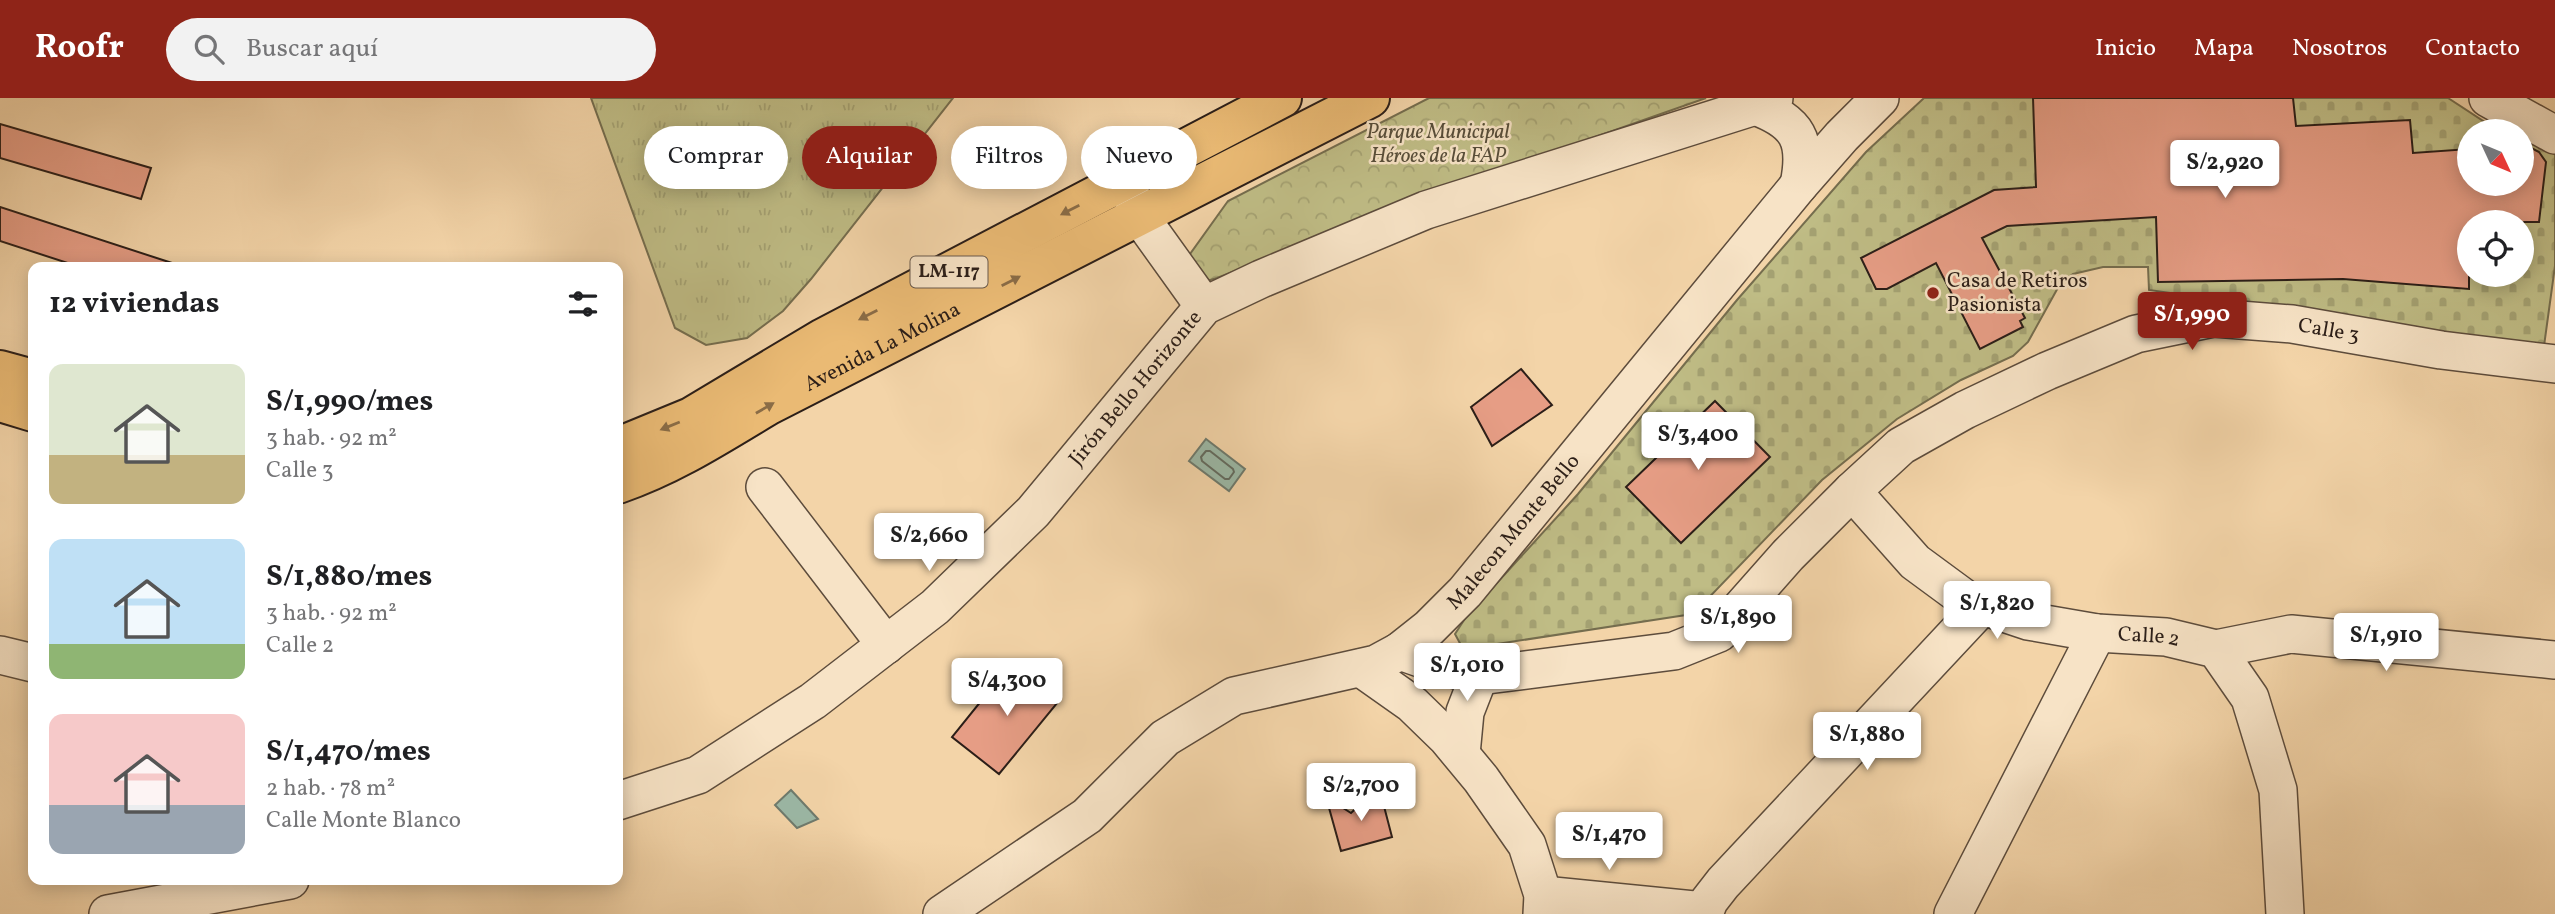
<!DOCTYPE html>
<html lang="es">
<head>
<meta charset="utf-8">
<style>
  :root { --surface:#fff; --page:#f2f2f2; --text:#202124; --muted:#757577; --accent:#8f2418 }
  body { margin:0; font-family:Vollkorn,serif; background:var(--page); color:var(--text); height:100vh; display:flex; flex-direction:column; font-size:26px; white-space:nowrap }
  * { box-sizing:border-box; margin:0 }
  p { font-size:23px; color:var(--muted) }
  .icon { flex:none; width:38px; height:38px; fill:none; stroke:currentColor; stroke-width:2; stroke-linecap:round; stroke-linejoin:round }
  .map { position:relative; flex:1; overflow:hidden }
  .panel { position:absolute; left:28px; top:164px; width:595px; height:623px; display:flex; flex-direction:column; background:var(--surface); border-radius:14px; box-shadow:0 4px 18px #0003 }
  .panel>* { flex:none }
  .banner { position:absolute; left:644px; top:28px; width:665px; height:63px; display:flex; gap:14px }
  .needle { width:46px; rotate:134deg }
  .controls { position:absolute; left:2457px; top:21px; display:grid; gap:14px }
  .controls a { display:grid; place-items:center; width:77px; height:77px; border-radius:50%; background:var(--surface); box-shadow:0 4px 18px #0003; font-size:35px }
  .price { position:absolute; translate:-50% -60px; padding:0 16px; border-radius:7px; background:#fff; color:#222; font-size:23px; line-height:46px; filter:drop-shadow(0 2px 4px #0008) }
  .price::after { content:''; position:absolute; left:50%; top:42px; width:21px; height:16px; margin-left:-10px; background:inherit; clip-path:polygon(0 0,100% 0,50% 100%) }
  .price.selected { background:var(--accent); color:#fff }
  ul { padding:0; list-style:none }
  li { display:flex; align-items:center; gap:21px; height:175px; padding:0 21px }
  li span { display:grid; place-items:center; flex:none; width:196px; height:140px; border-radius:14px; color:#555 }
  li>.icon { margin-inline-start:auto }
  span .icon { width:84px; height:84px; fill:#fffc; stroke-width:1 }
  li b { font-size:30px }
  h2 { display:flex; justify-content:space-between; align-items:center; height:84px; padding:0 21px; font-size:30px }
  .pill { padding:0 24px; border-radius:32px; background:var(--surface); box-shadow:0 4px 18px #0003; font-size:24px; line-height:63px }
  .pill.selected { background:var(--accent); color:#fff }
  header { display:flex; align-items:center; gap:42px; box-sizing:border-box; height:98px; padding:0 35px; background:var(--accent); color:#fff }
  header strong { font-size:33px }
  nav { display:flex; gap:38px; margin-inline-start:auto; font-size:24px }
  .search { width:490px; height:63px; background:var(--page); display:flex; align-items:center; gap:18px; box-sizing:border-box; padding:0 24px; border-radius:38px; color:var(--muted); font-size:26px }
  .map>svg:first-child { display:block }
  .grass { fill:url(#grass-tufts); stroke:#756d4e; stroke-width:2 }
  .forest { fill:url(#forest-crowns); stroke:#756d4e; stroke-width:2 }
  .cemetery { fill:url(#cemetery-stones); stroke:#756d4e; stroke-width:2; fill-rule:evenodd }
  .water { fill:#9bb8a6; stroke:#6e7a6d; stroke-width:2 }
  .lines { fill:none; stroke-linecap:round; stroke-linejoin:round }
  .shore { stroke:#636b5f; stroke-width:2 }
  .building { fill:#e69d85; stroke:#2b1e18; stroke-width:2 }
  .minor-casing { stroke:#5d4c3c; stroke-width:40 }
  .major-casing { stroke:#2b1e18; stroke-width:42 }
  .minor { stroke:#f7e3c6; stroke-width:37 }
  .major { stroke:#eaba74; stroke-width:38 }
  .oneway { fill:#8a6c46 }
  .poi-dot { fill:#8f2418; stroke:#f7e3c6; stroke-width:2.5 }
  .labels { text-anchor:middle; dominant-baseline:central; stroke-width:5; stroke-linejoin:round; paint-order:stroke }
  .shield { fill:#f7e3c6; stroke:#68594c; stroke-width:2 }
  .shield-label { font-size:19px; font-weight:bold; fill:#2b1e18 }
  .park-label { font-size:21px; font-style:italic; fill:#574d39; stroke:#f7e3c6 }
  .poi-label { font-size:21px; fill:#2b1e18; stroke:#f7e3c6; text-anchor:start }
  .street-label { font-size:21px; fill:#2b1e18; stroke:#f7e3c6 }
</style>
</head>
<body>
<header>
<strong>Roofr</strong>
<div class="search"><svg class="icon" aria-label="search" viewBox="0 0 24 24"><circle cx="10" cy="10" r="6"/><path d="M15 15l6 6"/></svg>Buscar aquí</div>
<nav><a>Inicio</a><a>Mapa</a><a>Nosotros</a><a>Contacto</a></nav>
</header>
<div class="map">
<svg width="2555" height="816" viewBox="0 0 2555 816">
  <defs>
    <pattern id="grass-tufts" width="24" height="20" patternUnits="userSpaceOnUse" patternTransform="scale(1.75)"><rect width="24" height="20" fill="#bfbc85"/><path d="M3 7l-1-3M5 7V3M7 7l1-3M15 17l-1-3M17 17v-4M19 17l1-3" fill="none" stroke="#a4a172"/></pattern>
    <pattern id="forest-crowns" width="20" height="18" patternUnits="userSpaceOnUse" patternTransform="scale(1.75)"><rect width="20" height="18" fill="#bfbc85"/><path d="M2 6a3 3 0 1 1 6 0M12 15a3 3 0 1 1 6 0" fill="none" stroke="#a4a172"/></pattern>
    <pattern id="cemetery-stones" width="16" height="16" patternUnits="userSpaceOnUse" patternTransform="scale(1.75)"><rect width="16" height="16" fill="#bfbc85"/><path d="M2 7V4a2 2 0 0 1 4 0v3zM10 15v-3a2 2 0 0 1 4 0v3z" fill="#a4a172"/></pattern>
  </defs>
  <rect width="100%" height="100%" fill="#f3d4a8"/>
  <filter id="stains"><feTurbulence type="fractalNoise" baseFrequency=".00286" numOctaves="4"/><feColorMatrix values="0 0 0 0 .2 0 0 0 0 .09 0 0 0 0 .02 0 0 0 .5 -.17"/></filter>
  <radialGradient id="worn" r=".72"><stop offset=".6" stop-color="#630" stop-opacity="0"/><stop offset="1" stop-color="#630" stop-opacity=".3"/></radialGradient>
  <!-- grass -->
  <path class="grass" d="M591 0H953L811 181 783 213 747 240 706 247 675 230Z"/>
  <!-- forest -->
  <path class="forest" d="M1429 0H1706L1422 100 1217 180 1200 185 1185 163 1228 103Z"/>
  <!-- cemetery -->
  <path class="cemetery" d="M1924 0H2448L2491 28 2507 33H2469V86H2522V38L2555 56V168L2544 248 2149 192 2148 169H2103L2073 176 2060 186 2028 244 2013 258 1961 282 1897 321 1822 382 1697 512 1686 517 1471 550 1462 549 1455 536 1466 519 1578 396 1737 202 1866 54ZM2469 124H2522V177H2469Z"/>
  <!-- water -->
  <path class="water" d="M1206 341 1245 371 1229 393 1189 363Z
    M791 692 818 721 797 730 775 707Z"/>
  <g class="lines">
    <!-- shore -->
    <path class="shore" d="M1206 353H1210L1233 371 1234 374 1229 381H1225L1202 363 1201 359Z"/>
  </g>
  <!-- building -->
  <path class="building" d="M2033 0H2293L2296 28 2410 22 2413 55 2469 51V86H2522V45L2539 54 2546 64 2539 124H2469V191L2343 181 2158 184 2156 119 2007 128 1982 140 2025 220 2020 223 2023 229 1980 251 1936 165 1887 191H1876L1861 160 1994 92 2036 89Z
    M0 26 151 70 141 101 0 60Z
    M0 109 172 165 171 170H83L0 143Z
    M1521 271 1552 307 1492 348 1471 309Z
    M1715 303 1770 359 1681 445 1626 389Z
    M1030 562 1056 583 1041 601 1058 604 999 676 952 639 998 582 1007 590Z
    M1379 689 1392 739 1341 753 1326 699 1351 715Z"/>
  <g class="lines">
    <!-- minor casing -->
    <g class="minor-casing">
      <g id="minor">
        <path d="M2488 0 2555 37"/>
        <path d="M1755 8C1798 24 1808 42 1799 87"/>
        <path d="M1127 89 1143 123 1204 208"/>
        <path d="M765 389 886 547"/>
        <path id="s1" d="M1852 393 1915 464 1968 503 2028 523 2097 535 2166 539 2216 551 2250 600 2278 692 2285 816"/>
        <path d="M2216 551 2291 536 2555 562"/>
        <path id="s2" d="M1400 553 1448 570 1479 578 1674 553 1719 535 1788 457 1852 393 1901 348 1965 312 2047 273 2136 236 2214 220 2292 226 2441 252 2555 266"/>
        <path d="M0 557 33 565"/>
        <path d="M1361 570 1412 606 1447 640 1481 681 1527 747 1543 797 1542 816"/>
        <path d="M1461 656 1465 614 1479 578"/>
        <path id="s3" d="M618 703 698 677 813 603 935 509 1033 414 1204 208 1261 181 1426 112 1755 8 1774 0"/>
        <path d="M1543 797 1704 813"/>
        <path d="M108 816 290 782"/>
        <path id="s4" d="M942 816 1087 718 1165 640 1234 598 1376 566 1400 553 1429 530 1465 494 1799 87 1842 38 1880 0"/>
        <path d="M1704 816 1709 803 1723 785 1982 508"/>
        <path d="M1953 816 2097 535"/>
      </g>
    </g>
    <!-- major casing -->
    <g class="major-casing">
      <g id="major">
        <path d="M0 272 33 281"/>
        <path d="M0 304 33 314"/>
        <path d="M618 349 691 319 823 240 1282 0"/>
        <path id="s5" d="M618 386C673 367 719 337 769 307L1370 0"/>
      </g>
    </g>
    <!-- minor -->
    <use href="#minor" class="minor"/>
    <!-- major -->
    <use href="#major" class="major"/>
  </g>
  <!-- one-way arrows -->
  <defs><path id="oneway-solid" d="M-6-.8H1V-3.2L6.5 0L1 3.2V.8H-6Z" transform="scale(1.75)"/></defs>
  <g class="oneway">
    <use href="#oneway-solid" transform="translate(1070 112) rotate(153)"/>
    <use href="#oneway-solid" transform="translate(1011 183) rotate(-27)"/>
    <use href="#oneway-solid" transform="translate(868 217) rotate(153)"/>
    <use href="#oneway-solid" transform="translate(765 310) rotate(-30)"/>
    <use href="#oneway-solid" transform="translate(670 328) rotate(158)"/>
  </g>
  <!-- markers -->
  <circle class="poi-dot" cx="1933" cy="195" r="7"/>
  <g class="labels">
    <!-- shield labels -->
    <rect class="shield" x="910.5" y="158.5" width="77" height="31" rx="5"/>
    <g class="shield-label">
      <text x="949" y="174">LM-117</text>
    </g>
    <!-- park labels -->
    <g class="park-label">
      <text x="1438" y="34">Parque Municipal<tspan x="1438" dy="24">Héroes de la FAP</tspan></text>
    </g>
    <!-- poi labels -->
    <g class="poi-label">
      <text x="1947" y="183">Casa de Retiros<tspan x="1947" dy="24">Pasionista</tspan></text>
    </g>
    <!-- street labels -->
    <g class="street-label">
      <text stroke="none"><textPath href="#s2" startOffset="1045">Calle 3</textPath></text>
      <text stroke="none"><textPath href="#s5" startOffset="298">Avenida La Molina</textPath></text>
      <text stroke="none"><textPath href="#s3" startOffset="672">Jirón Bello Horizonte</textPath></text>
      <text stroke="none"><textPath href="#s4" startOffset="704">Malecon Monte Bello</textPath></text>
      <text stroke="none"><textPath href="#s1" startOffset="346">Calle 2</textPath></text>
    </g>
  </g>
  <rect width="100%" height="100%" filter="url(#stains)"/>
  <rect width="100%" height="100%" fill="url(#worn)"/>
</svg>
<div class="controls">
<a><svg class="needle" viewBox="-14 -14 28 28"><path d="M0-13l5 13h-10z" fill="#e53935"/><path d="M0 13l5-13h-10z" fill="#757577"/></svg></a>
<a><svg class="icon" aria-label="locate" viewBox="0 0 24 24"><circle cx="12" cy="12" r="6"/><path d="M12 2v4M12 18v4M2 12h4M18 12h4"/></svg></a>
</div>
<b class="price" style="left:2225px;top:102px">S/2,920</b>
<b class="price selected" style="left:2192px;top:254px">S/1,990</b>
<b class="price" style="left:1698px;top:374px">S/3,400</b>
<b class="price" style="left:929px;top:475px">S/2,660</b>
<b class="price" style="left:1997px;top:543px">S/1,820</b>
<b class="price" style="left:1738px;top:557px">S/1,890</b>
<b class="price" style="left:2386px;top:575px">S/1,910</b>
<b class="price" style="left:1467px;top:605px">S/1,010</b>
<b class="price" style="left:1007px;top:620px">S/4,300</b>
<b class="price" style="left:1867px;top:674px">S/1,880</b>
<b class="price" style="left:1361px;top:725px">S/2,700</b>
<b class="price" style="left:1609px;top:774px">S/1,470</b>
<div class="banner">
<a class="pill">Comprar</a>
<a class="pill selected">Alquilar</a>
<a class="pill">Filtros</a>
<a class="pill">Nuevo</a>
</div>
<section class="panel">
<h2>12 viviendas<svg class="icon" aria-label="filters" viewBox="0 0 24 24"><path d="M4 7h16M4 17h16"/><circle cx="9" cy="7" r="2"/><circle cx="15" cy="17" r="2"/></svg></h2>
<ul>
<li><span style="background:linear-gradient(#dfe7d0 65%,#c2b280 0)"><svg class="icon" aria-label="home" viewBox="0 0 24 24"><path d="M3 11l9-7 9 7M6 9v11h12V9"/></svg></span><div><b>S/1,990/mes</b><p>3 hab. · 92 m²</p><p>Calle 3</p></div></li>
<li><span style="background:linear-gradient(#bfe0f5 75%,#8fb573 0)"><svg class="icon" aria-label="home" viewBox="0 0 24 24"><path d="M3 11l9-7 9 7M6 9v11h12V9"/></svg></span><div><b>S/1,880/mes</b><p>3 hab. · 92 m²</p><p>Calle 2</p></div></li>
<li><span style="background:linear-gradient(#f6c9c9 65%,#9aa5b1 0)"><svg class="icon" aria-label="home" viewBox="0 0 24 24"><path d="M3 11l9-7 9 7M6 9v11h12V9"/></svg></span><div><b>S/1,470/mes</b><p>2 hab. · 78 m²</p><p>Calle Monte Blanco</p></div></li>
</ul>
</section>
</div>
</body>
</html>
